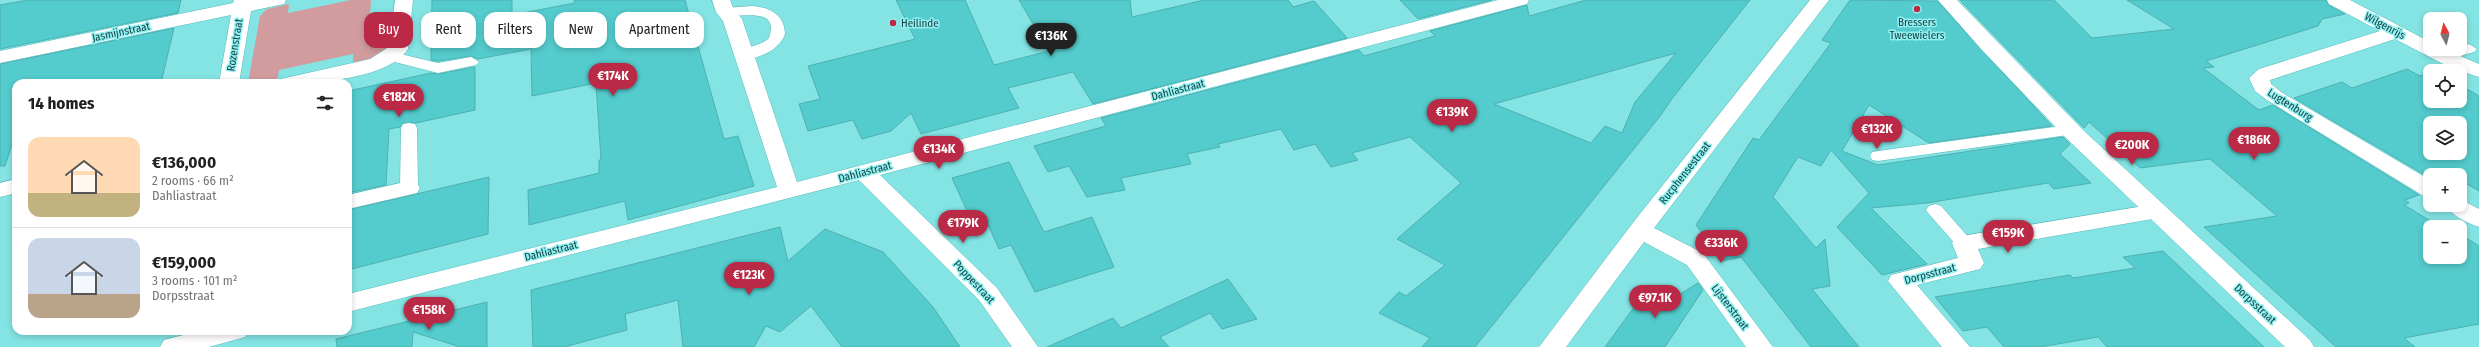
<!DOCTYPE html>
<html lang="en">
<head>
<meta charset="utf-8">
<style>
  :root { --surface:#fff; --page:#f6f6f6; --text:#202124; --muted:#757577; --line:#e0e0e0; --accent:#ba2945 }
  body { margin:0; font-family:"Fira Sans Condensed",sans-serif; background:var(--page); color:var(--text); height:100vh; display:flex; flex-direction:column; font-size:15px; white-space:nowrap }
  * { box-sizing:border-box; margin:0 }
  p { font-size:13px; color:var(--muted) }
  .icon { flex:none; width:22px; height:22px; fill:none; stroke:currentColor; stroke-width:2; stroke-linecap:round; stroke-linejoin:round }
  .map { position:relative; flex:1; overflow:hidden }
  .panel { position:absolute; left:12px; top:79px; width:340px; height:256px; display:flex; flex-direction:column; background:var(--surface); border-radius:12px; box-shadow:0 2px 6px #0003 }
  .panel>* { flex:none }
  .hud { position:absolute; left:364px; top:12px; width:380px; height:36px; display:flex; gap:8px }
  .needle { width:26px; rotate:353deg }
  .controls { position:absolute; left:2423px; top:12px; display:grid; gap:8px }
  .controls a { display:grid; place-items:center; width:44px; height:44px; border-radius:8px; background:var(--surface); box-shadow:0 2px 6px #0003; font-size:20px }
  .price { position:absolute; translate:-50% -34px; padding:0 9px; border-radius:14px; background:var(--accent); color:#fff; font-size:13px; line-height:26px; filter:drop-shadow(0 1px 2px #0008) }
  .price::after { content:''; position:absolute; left:50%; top:24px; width:12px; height:9px; margin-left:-6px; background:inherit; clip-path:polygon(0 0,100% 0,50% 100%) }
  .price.current { background:#222; color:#fff }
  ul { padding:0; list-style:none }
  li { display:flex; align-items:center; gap:12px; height:100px; padding:0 16px }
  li+li { border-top:1px solid var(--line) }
  li span { display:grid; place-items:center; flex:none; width:112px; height:80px; border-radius:12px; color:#555 }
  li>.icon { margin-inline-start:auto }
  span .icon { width:48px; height:48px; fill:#fffc; stroke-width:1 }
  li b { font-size:17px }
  h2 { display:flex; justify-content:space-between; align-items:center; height:48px; padding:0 16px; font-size:17px }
  .tag { padding:0 14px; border-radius:12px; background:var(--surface); box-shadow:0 2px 6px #0003; font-size:14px; line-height:36px }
  .tag.current { background:var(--accent); color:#fff }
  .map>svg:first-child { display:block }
  .green { fill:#d29c9e }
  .building { fill:#54cbcc; stroke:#4eb0b1; fill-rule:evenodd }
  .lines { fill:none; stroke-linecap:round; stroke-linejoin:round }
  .service-casing { stroke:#59babb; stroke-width:1 }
  .minor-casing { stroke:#59babb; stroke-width:1 }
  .tertiary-casing { stroke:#59babb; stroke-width:1 }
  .service { fill:#fff; fill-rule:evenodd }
  .minor { fill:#fff; fill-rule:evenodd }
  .tertiary { fill:#fff; fill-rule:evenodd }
  .poi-dot { fill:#ba2945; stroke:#91f1f2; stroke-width:1.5 }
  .labels { text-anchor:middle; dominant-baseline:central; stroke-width:3; stroke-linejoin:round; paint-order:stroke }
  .poi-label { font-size:11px; fill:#174141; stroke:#91f1f2 }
  .street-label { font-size:11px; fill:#174141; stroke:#91f1f2 }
</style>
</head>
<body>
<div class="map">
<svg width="2479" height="347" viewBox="0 0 2479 347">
  <rect width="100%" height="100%" fill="#84e4e4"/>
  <!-- green -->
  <path class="green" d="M351 0H371L368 46 389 42C384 56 366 62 353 65V54L279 70 277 82 248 83 260 16 267 9 289 4 288 13Z"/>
  <!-- building -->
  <path class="building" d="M28 0H181L178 13 0 49V5Z
    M432 0H512V15L575 3 574 0H685L724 139 738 136 754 186 628 220 625 201 529 225 528 190 599 173V160H601L596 83 532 96 531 49 478 59 471 56 438 61 431 60Z
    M896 0H965L994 65 1049 51 1019 0H1130L1132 17 1204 0H1288L1293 7 1314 1 1347 38 1093 104 1073 72 1008 88 1019 108 921 134 911 113 891 131 862 139 853 120 808 131 799 104 820 99 808 66 915 39Z
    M1400 0H1492L1418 19Z
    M1586 0H1750L1671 100 1661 115 1475 347H1422L1430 338 1379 313 1399 292 1406 296 1445 265 1397 239 1461 183 1410 137 1352 153 1358 160 1331 167 1315 144 1294 150 1281 129 1218 144 1220 147 1187 154 1191 164 1121 178 1125 190 1087 197 1069 166 1048 172 1034 146 1106 126 1101 118 1359 50 1364 56 1435 36 1430 31 1527 5 1529 16ZM1676 53 1635 102 1622 133 1605 126 1591 143 1494 104Z
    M1850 0 1937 1 2052 126 1929 143 1869 105 1842 151 1878 165 2063 137 2070 144 2060 154 2091 183 2054 189 2048 183 1927 203 1871 208 1927 264 1882 275 1837 227 1869 193 1831 150 1821 166 1798 157 1773 197 1816 248 1825 239 1830 286 1812 289 1859 347H1811L1741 257 1723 261 1696 225 1753 138 1759 140 1831 43 1822 40Z
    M1960 0H2054L2092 38 2174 29 2127 0H2326L2328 5 2345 14 2322 19 2318 26 2206 61 2214 67 2203 68 2259 110 2273 105 2419 195 2405 200 2409 203 2404 205 2441 227H2430V257H2460V239H2468L2479 246V324L2404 338 2415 347H2336L2204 227 2277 216 2210 159 2140 168 2089 122 2084 128Z
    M174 28 161 83H16V132L5 166H0V64Z
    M475 67V110L416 123H403L400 127 389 129 386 185 348 193V91L431 73 438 74Z
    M2407 69 2420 76 2430 72V101H2460V85L2479 96V191L2460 180V175H2430V178L2294 98 2342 82 2352 88ZM2430 123H2460V153H2430Z
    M1009 162 1044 232 1092 217 1114 267 1035 292 1011 245 999 249 985 218 972 222 952 178Z
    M489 177 488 234 348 270V210Z
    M780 227 788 261 825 229 883 252 933 307 960 347H842L811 306 780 332 766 326 754 347H683L678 300 625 314 627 330 564 347H533L531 290Z
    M2163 251 2264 347H2107L2098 337 2040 347H2004L1987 327 1963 331 1935 297 2070 275 2073 278 2135 268 2123 257Z
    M1228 279 1257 319 1222 329 1210 313 1160 337 1169 347H1047L1113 318 1121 328Z
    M1698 283 1703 290 1665 347H1605L1648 288 1672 299Z
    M487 302V347H460L413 332 412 347H337L336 339Z"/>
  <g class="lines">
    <!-- service casing -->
    <g class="service-casing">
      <path id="service" d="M753 6C770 7 785 16 785 34 780 50 755 62 739 58L736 55C743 46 760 47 769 38 782 0 726 24 718 12L725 8Z
        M2469 44 2477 49 2474 52 2443 61 2435 56 2438 53 2460 49V47Z
        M388 51 438 63 471 57 479 62 476 65 438 73 383 59 380 56 383 53Z
        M409 123 415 124 417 128 418 188 415 192H403L400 188 401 128 403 124Z
        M2069 125 2075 126 2077 130 2075 134 1878 161 1872 160 1870 156 1872 152 1878 151Z
        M1935 204 1941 206 1970 239 1973 243 1970 247 1964 249 1958 247 1929 214 1926 210 1929 206Z"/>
    </g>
    <!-- minor casing -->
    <g class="minor-casing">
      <path id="minor" d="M234 0H286L284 4 251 11 239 83H219L231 15 0 63V51L233 3Z
        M395 0H413L408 49C386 81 313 83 278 83L281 79 370 59 389 47Z
        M712 0H730L734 10 742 19 797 182 1498 0H1529L1527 4 880 175 997 288 1038 347H1012L979 300 859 180 348 312V294L777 187 723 21 716 12Z
        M1810 0H1829L1654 228 1703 253 1773 347H1746L1687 265 1644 242 1566 347H1539L1632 224Z
        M2327 0H2350L2430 42V49H2444L2479 64V77L2451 68 2395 39 2270 80 2271 84 2281 92 2430 180V197L2422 195 2267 100 2255 91 2249 78 2259 69 2380 31 2329 4Z
        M16 179V193L0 197V183Z
        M409 181 417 183 420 188 417 193 348 209V195Z
        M2460 199 2479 209V227C2467 223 2451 215 2445 205H2460Z
        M2156 204 2164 207 2167 212 2164 217 1978 249 1984 263 1980 269 1917 285 1970 347H1942L1888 281 1891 275 1958 258 1952 243 1956 237Z
        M199 331H249L245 337 209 347H160L164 340Z"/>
    </g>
    <!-- tertiary casing -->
    <g class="tertiary-casing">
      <path id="tertiary" d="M1938 0H1957L2083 130 2310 340 2314 347H2285L2067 139 1982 50Z"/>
    </g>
    <!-- service -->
    <use href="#service" class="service"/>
    <!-- minor -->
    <use href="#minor" class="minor"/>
    <!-- tertiary -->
    <use href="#tertiary" class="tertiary"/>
  </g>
  <!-- markers -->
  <g class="poi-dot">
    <circle cx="1917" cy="9" r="4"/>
    <circle cx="893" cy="23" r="4"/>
  </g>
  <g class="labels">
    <!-- poi labels -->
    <g class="poi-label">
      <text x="1917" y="22">Bressers<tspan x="1917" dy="13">Tweewielers</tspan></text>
      <text x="901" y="23" text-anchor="start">Heilinde</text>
    </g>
    <!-- street labels -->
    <g class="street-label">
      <text transform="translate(2385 26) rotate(28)">Wilgenrijs</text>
      <text transform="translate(121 32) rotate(-12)">Jasmijnstraat</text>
      <text transform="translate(235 45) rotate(-81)">Rozenstraat</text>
      <text transform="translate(1178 90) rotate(-15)">Dahliastraat</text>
      <text transform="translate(2290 105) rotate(32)">Lugtenburg</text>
      <text transform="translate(865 172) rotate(-15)">Dahliastraat</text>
      <text transform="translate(1685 173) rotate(-52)">Rucphensestraat</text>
      <text transform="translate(551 251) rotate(-14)">Dahliastraat</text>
      <text transform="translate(1930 274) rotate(-15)">Dorpsstraat</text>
      <text transform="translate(974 282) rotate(47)">Poppestraat</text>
      <text transform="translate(2255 304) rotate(43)">Dorpsstraat</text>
      <text transform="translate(1730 307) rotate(53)">Lijsterstraat</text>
    </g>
  </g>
</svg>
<div class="controls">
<a><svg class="needle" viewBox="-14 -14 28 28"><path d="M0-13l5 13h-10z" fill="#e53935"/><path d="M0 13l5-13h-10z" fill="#757577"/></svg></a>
<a><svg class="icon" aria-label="locate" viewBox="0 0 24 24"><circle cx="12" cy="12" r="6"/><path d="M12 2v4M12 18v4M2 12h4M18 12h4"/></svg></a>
<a><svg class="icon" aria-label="layers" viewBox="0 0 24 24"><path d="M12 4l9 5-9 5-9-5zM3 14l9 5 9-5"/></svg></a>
<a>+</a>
<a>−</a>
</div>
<b class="price current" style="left:1051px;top:57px">€136K</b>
<b class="price" style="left:613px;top:97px">€174K</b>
<b class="price" style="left:399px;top:118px">€182K</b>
<b class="price" style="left:1452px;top:133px">€139K</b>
<b class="price" style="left:1877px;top:150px">€132K</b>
<b class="price" style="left:2254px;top:161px">€186K</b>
<b class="price" style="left:2132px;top:166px">€200K</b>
<b class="price" style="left:939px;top:170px">€134K</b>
<b class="price" style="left:963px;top:244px">€179K</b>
<b class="price" style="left:2008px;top:254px">€159K</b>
<b class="price" style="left:1721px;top:264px">€336K</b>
<b class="price" style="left:749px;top:296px">€123K</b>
<b class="price" style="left:1655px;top:319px">€97.1K</b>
<b class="price" style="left:429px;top:331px">€158K</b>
<div class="hud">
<a class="tag current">Buy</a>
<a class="tag">Rent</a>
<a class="tag">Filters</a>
<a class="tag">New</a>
<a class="tag">Apartment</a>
</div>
<section class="panel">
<h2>14 homes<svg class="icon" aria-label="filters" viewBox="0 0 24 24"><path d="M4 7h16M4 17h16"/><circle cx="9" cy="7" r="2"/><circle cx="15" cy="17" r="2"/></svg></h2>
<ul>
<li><span style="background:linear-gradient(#ffd9b3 70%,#c2b280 0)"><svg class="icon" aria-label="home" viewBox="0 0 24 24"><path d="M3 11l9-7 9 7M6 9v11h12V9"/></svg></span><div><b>€136,000</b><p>2 rooms · 66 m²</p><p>Dahliastraat</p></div></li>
<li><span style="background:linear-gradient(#c9d6e8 70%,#b9a48a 0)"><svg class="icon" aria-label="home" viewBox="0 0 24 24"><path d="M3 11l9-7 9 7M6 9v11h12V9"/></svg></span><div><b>€159,000</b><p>3 rooms · 101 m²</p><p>Dorpsstraat</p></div></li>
</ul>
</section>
</div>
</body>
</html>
